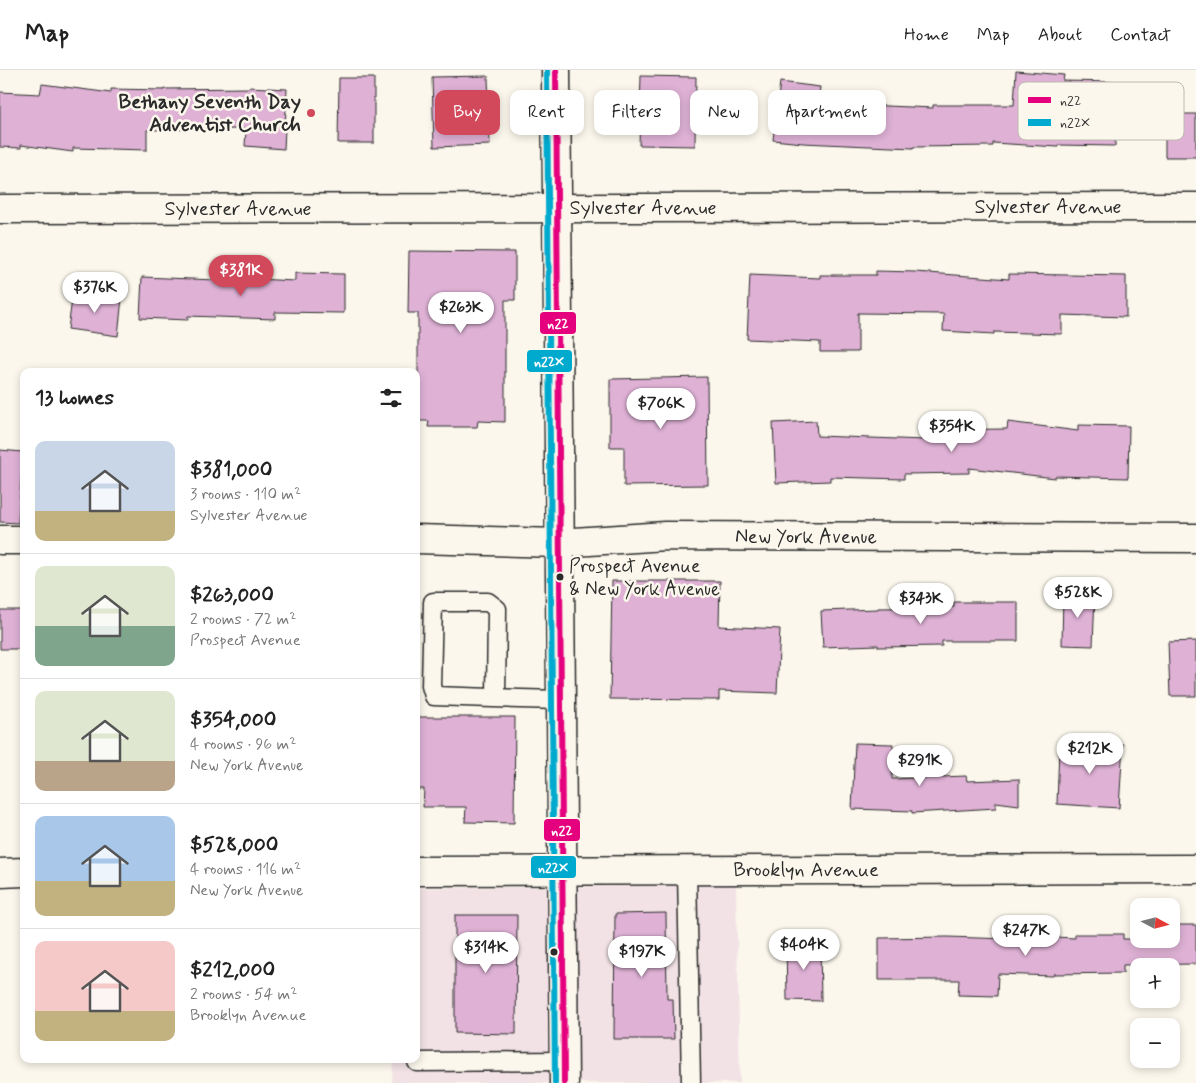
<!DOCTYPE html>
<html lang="en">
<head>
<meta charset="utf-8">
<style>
  :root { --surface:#fff; --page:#f2f2f2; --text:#222; --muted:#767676; --line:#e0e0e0; --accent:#d1495b }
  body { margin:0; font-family:Mynerve,sans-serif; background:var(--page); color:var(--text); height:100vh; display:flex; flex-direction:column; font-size:19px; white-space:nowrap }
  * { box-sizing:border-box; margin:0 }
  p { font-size:16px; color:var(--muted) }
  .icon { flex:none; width:28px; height:28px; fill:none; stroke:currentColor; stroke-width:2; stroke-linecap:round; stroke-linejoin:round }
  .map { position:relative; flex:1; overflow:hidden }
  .sheet { position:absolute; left:20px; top:298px; width:400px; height:695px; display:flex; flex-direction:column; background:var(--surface); border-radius:10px; box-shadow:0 2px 8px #0003 }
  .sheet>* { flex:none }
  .hud { position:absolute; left:435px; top:20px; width:475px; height:45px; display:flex; gap:10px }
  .needle { width:32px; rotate:97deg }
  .fabs { position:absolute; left:1130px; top:828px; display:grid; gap:10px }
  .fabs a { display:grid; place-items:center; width:50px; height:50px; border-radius:10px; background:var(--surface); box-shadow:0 2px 8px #0003; font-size:25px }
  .price { position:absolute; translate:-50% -42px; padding:0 11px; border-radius:18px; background:#fff; color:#222; font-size:16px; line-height:32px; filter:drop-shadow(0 1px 2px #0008) }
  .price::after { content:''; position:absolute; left:50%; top:30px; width:15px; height:11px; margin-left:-8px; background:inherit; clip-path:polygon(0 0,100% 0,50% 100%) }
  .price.on { background:var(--accent); color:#fff }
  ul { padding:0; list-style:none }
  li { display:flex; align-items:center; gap:15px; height:125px; padding:0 15px }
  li+li { border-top:1px solid var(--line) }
  li span { display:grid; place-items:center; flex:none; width:140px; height:100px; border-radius:10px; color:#555 }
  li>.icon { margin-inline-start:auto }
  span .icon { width:60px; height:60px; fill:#fffc; stroke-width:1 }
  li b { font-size:21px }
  h2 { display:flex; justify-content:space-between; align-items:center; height:60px; padding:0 15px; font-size:21px }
  .pill { padding:0 18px; border-radius:10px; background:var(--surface); box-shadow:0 2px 8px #0003; font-size:18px; line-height:45px }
  .pill.on { background:var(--accent); color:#fff }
  header { display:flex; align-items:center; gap:30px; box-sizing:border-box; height:70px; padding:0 25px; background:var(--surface); border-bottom:1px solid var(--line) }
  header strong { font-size:24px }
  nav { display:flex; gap:28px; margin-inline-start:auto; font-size:18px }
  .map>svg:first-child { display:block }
  .built { fill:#f2e2e5 }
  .building { fill:#deb1d5; stroke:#2b2b2b }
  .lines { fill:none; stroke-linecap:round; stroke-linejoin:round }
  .service-casing { stroke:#2b2b2b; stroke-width:21 }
  .minor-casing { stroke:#2b2b2b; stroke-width:31 }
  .secondary-casing { stroke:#2b2b2b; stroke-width:31 }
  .service { stroke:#fbf7ec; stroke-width:18 }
  .minor { stroke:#fbf7ec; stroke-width:28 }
  .secondary { stroke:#fbf7ec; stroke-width:28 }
  .bus-1-casing { stroke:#fbf7ec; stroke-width:10 }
  .bus-2-casing { stroke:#fbf7ec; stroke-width:10 }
  .bus-1 { stroke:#e5007d; stroke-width:6 }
  .bus-2 { stroke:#00a9ce; stroke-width:6 }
  .poi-dot { fill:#d1495b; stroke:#fbf7ec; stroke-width:2 }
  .bus-dot { fill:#2b2b2b; stroke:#fbf7ec; stroke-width:2 }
  .labels { text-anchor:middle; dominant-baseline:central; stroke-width:5; stroke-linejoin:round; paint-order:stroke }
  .bus-label { font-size:19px; fill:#2b2b2b; stroke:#fbf7ec; text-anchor:start }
  .poi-label { font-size:20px; font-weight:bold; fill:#2b2b2b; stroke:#fbf7ec; text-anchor:end }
  .street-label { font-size:20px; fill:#2b2b2b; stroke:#fbf7ec }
  .key { fill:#fbf7ec; stroke:#bdbab2; stroke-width:1 }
  .key-label { font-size:14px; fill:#2b2b2b }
  .line-badge { stroke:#fbf7ec; stroke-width:2 }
  .badge-label { font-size:14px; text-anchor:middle; font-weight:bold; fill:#fff }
</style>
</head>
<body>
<header>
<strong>Map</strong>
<nav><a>Home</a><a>Map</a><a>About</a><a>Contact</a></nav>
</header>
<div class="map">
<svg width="1196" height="1013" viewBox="0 0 1196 1013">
  <rect width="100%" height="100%" fill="#fbf7ec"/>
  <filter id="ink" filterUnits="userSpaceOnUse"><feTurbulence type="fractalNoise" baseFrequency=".02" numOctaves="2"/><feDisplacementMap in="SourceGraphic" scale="10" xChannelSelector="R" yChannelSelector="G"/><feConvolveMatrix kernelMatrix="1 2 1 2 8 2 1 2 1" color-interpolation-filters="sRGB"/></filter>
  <g filter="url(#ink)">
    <!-- built -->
    <path class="built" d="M736 815 740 1013H392L393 989H416V818Z"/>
    <!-- building -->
    <path class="building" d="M1016 1 1064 5 1063 11 1117 12 1115 76 1058 75V77L993 73V76L913 77V78L803 73 773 70 780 12 820 17 818 33 933 38V35H1014Z
      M488 6 490 75 434 77 432 7Z
      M641 6 696 7 695 76 639 75Z
      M339 8H374V73H338Z
      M42 14 111 23V19L164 20V19L249 18V17L287 19 284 79 245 76 246 59 147 60V80L73 78V82L21 75V78L0 77V22L40 24Z
      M1165 44H1196V87H1165Z
      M409 181 515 182V230H505V352L478 351 477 357H428L429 351H418V243H408Z
      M876 201 915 202 1009 209V204L1126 206V247L1062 245V264L994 262V264L943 261 944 244 858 243V282H820V272L747 269 750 205 820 208V205H876Z
      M295 203 344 204V243L275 242V249L188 246V250L140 248 142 207 216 210V207L295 211Z
      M73 222 122 228 118 266 68 259Z
      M707 307 708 415 624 416V377H610V309Z
      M816 351 817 366 925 370V360L1007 359 1008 352 1078 361V355L1129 356 1128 408 1055 406V408L969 398V403L904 404V409L830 407V411L776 413 773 353Z
      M0 380 23 382 18 453 0 452Z
      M612 511H720L719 556 780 559 777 623 719 621V630L610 629Z
      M1063 523 1095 524 1093 576 1062 575Z
      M954 532H1018V571H942V576L878 577V575L823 577 821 541 878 539V538L954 537Z
      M0 540H24V579H0Z
      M1196 571V626H1170L1168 572Z
      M416 647H515L514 753 465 752 466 737H423L424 719H416Z
      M1083 672 1123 674 1119 738 1057 734 1059 677 1083 680Z
      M855 673 893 674 892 709 966 706 967 711 1019 709V735L996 732V738L912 743V741L852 739Z
      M666 843 667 929H673L674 969H614L615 844Z
      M455 845H517L516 964 455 963Z
      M1171 855H1196V894L1123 895V903L1054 904 1053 906 998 904 997 926 958 925 959 910H879V868L947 867 1009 869V865L1075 868V864H1123V869H1171Z
      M786 872H820L821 931 787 930Z"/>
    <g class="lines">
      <!-- service casing -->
      <g class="service-casing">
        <path id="service" d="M496 628 497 539 488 532H433L431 616 434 626C463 627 491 628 520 629L560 630
          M687 800 691 1013
          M417 992 564 991"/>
      </g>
      <!-- minor casing -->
      <g class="minor-casing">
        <path id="minor" d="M0 139 1196 137
          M416 469 559 473 665 466 1196 468
          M0 470H24
          M416 801 1196 799
          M0 803 24 802"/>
      </g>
      <!-- secondary casing -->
      <g class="secondary-casing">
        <path id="secondary" d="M556 0 564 1013"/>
      </g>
      <!-- service -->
      <use href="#service" class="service"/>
      <!-- minor -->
      <use href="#minor" class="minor"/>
      <!-- secondary -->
      <use href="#secondary" class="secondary"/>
      <!-- bus-1 casing -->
      <g class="bus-1-casing">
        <path id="bus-1" d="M556 0 564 1013"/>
      </g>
      <!-- bus-2 casing -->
      <g class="bus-2-casing">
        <path id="bus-2" d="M547 0 555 1013"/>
      </g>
      <!-- bus-1 -->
      <use href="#bus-1" class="bus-1"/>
      <!-- bus-2 -->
      <use href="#bus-2" class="bus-2"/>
    </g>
  </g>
  <!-- markers -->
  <circle class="poi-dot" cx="311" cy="43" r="5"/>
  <g class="bus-dot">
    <circle cx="560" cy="507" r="4.5"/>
    <circle cx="554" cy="882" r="4.5"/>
  </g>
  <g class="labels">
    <!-- bus labels -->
    <g class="bus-label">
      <text x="569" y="496">Prospect Avenue<tspan x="569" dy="23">&amp; New York Avenue</tspan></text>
    </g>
    <!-- poi labels -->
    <g class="poi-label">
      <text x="301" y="32">Bethany Seventh Day<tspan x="301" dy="23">Adventist Church</tspan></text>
    </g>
    <!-- street labels -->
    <g class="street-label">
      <text x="1048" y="137">Sylvester Avenue</text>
      <text x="643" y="138">Sylvester Avenue</text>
      <text x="238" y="139">Sylvester Avenue</text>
      <text x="806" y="467">New York Avenue</text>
      <text x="806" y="800">Brooklyn Avenue</text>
    </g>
  </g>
  <!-- legend -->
  <rect x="1018" y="12" width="166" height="58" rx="8" class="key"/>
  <rect x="1028" y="27" width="23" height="6" fill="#e5007d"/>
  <rect x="1028" y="49" width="23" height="7" fill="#00a9ce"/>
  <g class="key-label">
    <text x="1060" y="35">n22</text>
    <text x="1060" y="57">n22X</text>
  </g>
  <g class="line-badge">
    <rect x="539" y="241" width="38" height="24" rx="5" fill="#e5007d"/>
    <rect x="526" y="279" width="47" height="24" rx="5" fill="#00a9ce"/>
    <rect x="543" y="748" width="38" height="24" rx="5" fill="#e5007d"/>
    <rect x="530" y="785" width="47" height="24" rx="5" fill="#00a9ce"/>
  </g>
  <g class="badge-label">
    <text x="558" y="258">n22</text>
    <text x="549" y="296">n22X</text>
    <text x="562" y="765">n22</text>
    <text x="553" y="802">n22X</text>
  </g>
</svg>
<div class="fabs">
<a><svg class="needle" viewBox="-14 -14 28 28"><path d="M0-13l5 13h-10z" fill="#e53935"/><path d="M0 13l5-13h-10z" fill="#767676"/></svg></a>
<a>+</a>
<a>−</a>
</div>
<b class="price on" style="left:241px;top:227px">$381K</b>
<b class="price" style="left:95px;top:244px">$376K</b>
<b class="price" style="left:461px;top:264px">$263K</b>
<b class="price" style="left:661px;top:360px">$706K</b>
<b class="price" style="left:952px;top:383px">$354K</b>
<b class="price" style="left:1078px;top:549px">$528K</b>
<b class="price" style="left:921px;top:555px">$343K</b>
<b class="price" style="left:1090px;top:705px">$212K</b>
<b class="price" style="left:920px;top:717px">$291K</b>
<b class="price" style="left:1026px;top:887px">$247K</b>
<b class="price" style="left:804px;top:901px">$404K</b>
<b class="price" style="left:486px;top:904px">$314K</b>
<b class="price" style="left:642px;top:908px">$197K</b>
<div class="hud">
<a class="pill on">Buy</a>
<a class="pill">Rent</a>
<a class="pill">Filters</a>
<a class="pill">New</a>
<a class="pill">Apartment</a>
</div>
<section class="sheet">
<h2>13 homes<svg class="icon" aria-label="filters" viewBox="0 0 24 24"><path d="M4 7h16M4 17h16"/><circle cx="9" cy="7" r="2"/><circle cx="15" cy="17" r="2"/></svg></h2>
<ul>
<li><span style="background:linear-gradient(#c9d6e8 70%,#c2b280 0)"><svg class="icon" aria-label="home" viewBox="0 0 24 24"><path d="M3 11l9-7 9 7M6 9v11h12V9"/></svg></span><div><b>$381,000</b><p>3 rooms · 110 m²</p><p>Sylvester Avenue</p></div></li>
<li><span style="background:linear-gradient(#dfe7d0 60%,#7fa58c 0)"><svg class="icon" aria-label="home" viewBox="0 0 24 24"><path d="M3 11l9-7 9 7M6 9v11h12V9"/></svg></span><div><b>$263,000</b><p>2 rooms · 72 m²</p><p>Prospect Avenue</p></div></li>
<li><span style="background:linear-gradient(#dfe7d0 70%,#b9a48a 0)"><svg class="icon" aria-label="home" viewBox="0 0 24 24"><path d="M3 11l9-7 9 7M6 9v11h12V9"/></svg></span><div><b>$354,000</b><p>4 rooms · 96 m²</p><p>New York Avenue</p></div></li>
<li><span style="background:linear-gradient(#a9c7e8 65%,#c2b280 0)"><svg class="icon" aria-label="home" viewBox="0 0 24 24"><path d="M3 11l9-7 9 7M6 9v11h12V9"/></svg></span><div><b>$528,000</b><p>4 rooms · 116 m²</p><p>New York Avenue</p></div></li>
<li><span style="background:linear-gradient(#f6c9c9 70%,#c2b280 0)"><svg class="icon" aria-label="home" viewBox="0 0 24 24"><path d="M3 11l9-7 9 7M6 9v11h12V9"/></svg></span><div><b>$212,000</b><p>2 rooms · 54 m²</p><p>Brooklyn Avenue</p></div></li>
</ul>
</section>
</div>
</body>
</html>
